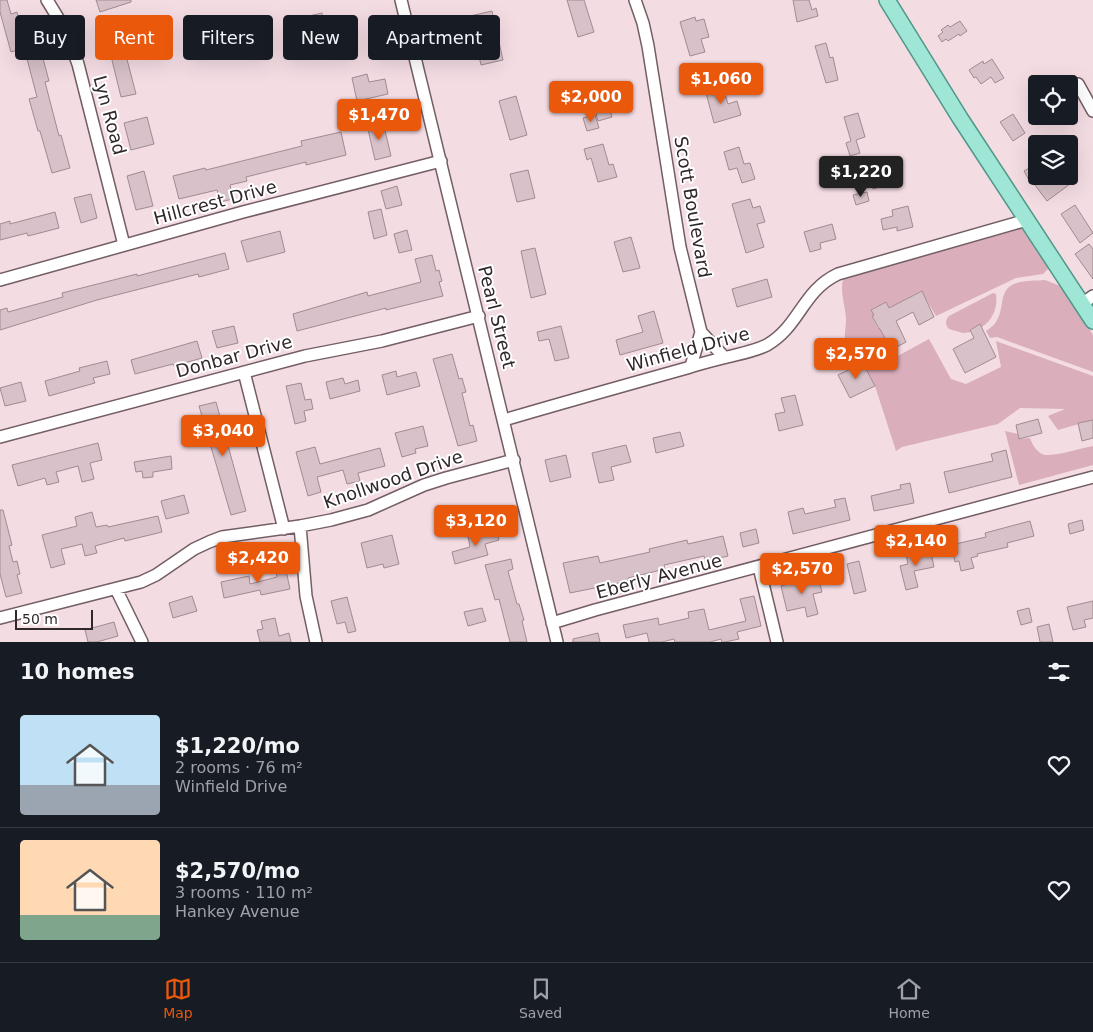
<!DOCTYPE html>
<html lang="en">
<head>
<meta charset="utf-8">
<style>
  :root { --surface:#171b24; --page:#20242c; --text:#f1f3f6; --muted:#9ea1a6; --line:#363941; --accent:#ea580c }
  body { margin:0; font-family:"DejaVu Sans",sans-serif; background:var(--page); color:var(--text); height:100vh; display:flex; flex-direction:column; font-size:19px; white-space:nowrap }
  * { box-sizing:border-box; margin:0 }
  p { font-size:16px; color:var(--muted) }
  .icon { flex:none; width:28px; height:28px; fill:none; stroke:currentColor; stroke-width:2; stroke-linecap:round; stroke-linejoin:round }
  .map { position:relative; height:642px; overflow:hidden }
  .panel { display:flex; flex-direction:column; background:var(--surface); flex:1 }
  .panel>* { flex:none }
  .banner { position:absolute; left:15px; top:15px; width:500px; height:45px; display:flex; gap:10px }
  .fabs { position:absolute; left:1028px; top:75px; display:grid; gap:10px }
  .fabs a { display:grid; place-items:center; width:50px; height:50px; border-radius:5px; background:var(--surface); box-shadow:0 5px 20px #0002; font-size:25px }
  .scale { position:absolute; left:15px; bottom:12px; width:78px; box-sizing:border-box; padding-left:5px; border:2px solid #30272a; border-top:0; font-size:14px; line-height:18px; white-space:nowrap; color:#30272a; -webkit-text-stroke:4px #fff; paint-order:stroke }
  .price { position:absolute; translate:-50% -42px; padding:0 11px; border-radius:5px; background:var(--accent); color:#fff; font-size:16px; line-height:32px; filter:drop-shadow(0 1px 2px #0008) }
  .price::after { content:''; position:absolute; left:50%; top:30px; width:15px; height:11px; margin-left:-8px; background:inherit; clip-path:polygon(0 0,100% 0,50% 100%) }
  .price.active { background:#222; color:#fff }
  ul { padding:0; list-style:none }
  li { display:flex; align-items:center; gap:15px; height:125px; padding:0 20px }
  li+li { border-top:1px solid var(--line) }
  li span { display:grid; place-items:center; flex:none; width:140px; height:100px; border-radius:5px; color:#555 }
  li>.icon { margin-inline-start:auto }
  span .icon { width:60px; height:60px; fill:#fffc; stroke-width:1 }
  li b { font-size:21px }
  h2 { display:flex; justify-content:space-between; align-items:center; height:60px; padding:0 20px; font-size:21px }
  .tag { padding:0 18px; border-radius:5px; background:var(--surface); box-shadow:0 5px 20px #0002; font-size:18px; line-height:45px }
  .tag.active { background:var(--accent); color:#fff }
  .menu { display:flex; justify-content:space-around; align-items:center; height:70px; border-top:1px solid var(--line); background:var(--surface); font-size:14px; color:var(--muted) }
  .menu a { display:grid; justify-items:center; gap:2px }
  .menu .active { color:var(--accent) }
  .map>svg:first-child { display:block }
  .green { fill:#dbaebc }
  .building { fill:#d8c1c8; stroke:#a18b91 }
  .lines { fill:none; stroke-linecap:round; stroke-linejoin:round }
  .minor-casing { stroke:#735e64; stroke-width:14 }
  .major-casing { stroke:#4f9888; stroke-width:18 }
  .minor { stroke:#fff; stroke-width:11 }
  .major { stroke:#a0e6d6; stroke-width:15 }
  .labels { text-anchor:middle; dominant-baseline:central; stroke-width:4; stroke-linejoin:round; paint-order:stroke }
  .street-label { font-size:18px; fill:#30272a; stroke:#fff }
</style>
</head>
<body>
<div class="map">
<svg width="1093" height="642" viewBox="0 0 1093 642">
  <rect width="100%" height="100%" fill="#f4dce3"/>
  <!-- green -->
  <path class="green" d="M1015 227 1025 229 1046 262 1048 269 1043 274 1016 278 936 316 921 291 889 308 886 302 871 310 874 315 872 317 878 329H880L894 358 929 339 951 379 966 384 1001 367 996 341 1093 376V420L1058 430 1048 416 1065 409 1020 408 998 424 902 447 896 451 875 386 856 348H852L845 343C844 335 846 327 846 319 845 302 839 293 844 275Z
    M1045 280 1063 287 1093 335V372L997 337 990 338 986 331C990 328 995 325 997 320 1005 307 998 288 1017 283 1026 280 1036 281 1045 280Z
    M993 293 996 294C998 307 993 320 982 327L980 325 970 329 971 332 963 333 949 329C945 324 945 321 949 316Z
    M1005 431 1018 434 1020 439 1030 438C1032 444 1036 451 1042 454 1052 458 1081 448 1093 446V465L1019 485Z"/>
  <!-- building -->
  <path class="building" d="M0 0H7L11 14 17 12 27 47 11 52 0 12Z
    M96 0H131V2L100 12Z
    M567 0H584L594 32 578 37Z
    M793 0H809L812 10 816 8 818 16 797 22Z
    M492 11 503 60 481 65 470 16Z
    M322 13 329 44 316 47 309 16Z
    M695 17 696 21 704 19 709 37 701 39 705 52 690 56 680 22Z
    M960 21 967 31 960 36 959 34 948 41 946 39 942 42 938 36 943 32 941 30 948 25 950 27Z
    M354 33 357 44 334 50 331 39Z
    M826 43 830 58 833 57 838 80 826 83 815 46Z
    M123 44 136 94 121 97 109 48Z
    M41 51 49 81 45 82 59 136 61 135 70 168 52 173 40 131H38L29 99 37 97 26 55Z
    M992 59 1004 78 995 83 991 77 981 84 976 77 974 78 969 70 983 61 984 64Z
    M367 74 369 82 385 79 388 94 357 101 352 78Z
    M722 84 728 104 737 101 741 115 714 123 705 89Z
    M516 96 527 135 510 140 499 101Z
    M606 97 612 117 598 121 592 101Z
    M858 113 865 137 856 140 860 153 850 156 846 143 851 141 844 117Z
    M1013 114 1025 133 1013 141 1000 122Z
    M595 115 599 128 587 131 583 118Z
    M147 117 154 144 131 150 124 123Z
    M383 122 391 156 375 160 367 125Z
    M341 132 346 155 306 165V162L246 177 247 181 230 185 233 199 220 202 217 190 179 199 173 176 205 168 206 170 302 146 301 141Z
    M603 144 609 165 613 164 617 177 598 182 591 158 587 160 584 149Z
    M739 147 744 164 750 163 755 179 742 183 737 168 729 170 724 152Z
    M886 161 892 183 873 189 869 174 874 173 873 170 877 169 876 164Z
    M1036 164V176H1064L1070 184 1047 201 1032 181 1030 182 1024 171Z
    M528 170 535 198 517 202 510 174Z
    M144 171 153 206 136 210 127 176Z
    M397 186 402 205 386 209 381 191Z
    M867 192 869 201 856 205 853 195Z
    M91 194 97 218 81 223 74 198Z
    M750 199 753 208 760 206 765 222 757 224 764 247 746 253 732 204Z
    M1075 205 1093 233 1080 243 1061 214Z
    M908 206 913 227 897 231V227L883 230 881 219 893 216 892 210Z
    M381 209 387 235 374 239 368 212Z
    M55 212 59 228 28 236 27 233 0 240V224L10 221V224Z
    M832 224 836 239 820 243 821 249 810 252 804 232Z
    M407 230 412 250 399 253 394 234Z
    M280 231 285 252 247 262 241 241Z
    M631 237 640 268 623 272 614 242Z
    M1089 244 1093 249V279L1075 254Z
    M535 248 546 294 531 298 521 251Z
    M225 253 229 269 199 277 198 274 97 300 0 330V310L7 308 8 312 63 297 62 293 137 274V276Z
    M432 255 436 271 439 270 442 281 439 282 443 296 386 310V308L297 331 293 314 367 292 368 296 421 282 415 259Z
    M767 279 772 297 737 307 732 289Z
    M922 291 934 317 919 325 913 312 896 321 906 342 891 350 880 329H879L872 316 874 315 871 310 886 302 889 308Z
    M654 311 663 343 620 355 616 340 643 332 638 316Z
    M980 324 996 357 965 373 953 349 974 338 970 330Z
    M234 326 238 343 217 348 212 331Z
    M561 326 569 358 555 361 549 339 539 341 537 332Z
    M197 341 202 358 174 366 173 364 135 374 131 360Z
    M452 354 459 379 462 378 466 392 462 393 470 426 473 425 477 441 458 446 433 359Z
    M107 361 110 374 93 378 95 383 49 396 45 381 80 371 79 368Z
    M863 363 875 386 850 398 838 375Z
    M396 371 397 377 416 372 420 386 387 395 382 375Z
    M343 378 345 384 358 380 360 391 330 399 326 382Z
    M21 382 26 401 5 406 0 388Z
    M301 383 305 400 311 399 313 409 304 411 306 421 295 424 286 386Z
    M795 395 803 425 779 431 775 414 785 412 781 398Z
    M216 402 246 511 231 515 199 406Z
    M1038 419 1042 433 1019 439 1016 425Z
    M1093 420V438L1082 441 1078 423Z
    M423 426 428 446 415 449 416 453 402 457 395 433Z
    M680 432 684 446 656 453 653 438Z
    M98 443 102 460 90 463 94 479 82 482 78 466 56 472 59 482 47 485 45 478 18 486 12 465Z
    M626 445 631 462 611 467 614 480 599 483 592 453Z
    M315 447 320 464 380 448 385 466 358 473 360 481 347 484 343 470 317 477 321 492 308 496 296 452Z
    M1006 450 1012 477 949 493 944 472 993 461 991 454Z
    M566 455 571 477 550 482 545 460Z
    M171 456 172 469 153 472V477L143 478 142 471 136 472 134 462Z
    M910 483 914 503 874 511 871 496 901 489 900 485Z
    M184 495 189 513 166 519 161 501Z
    M845 498 850 520 793 534 788 512 803 508 805 514 836 507 834 500Z
    M0 510H3L12 545 9 546 13 562 17 561 20 574 17 575 22 593 6 597 0 574Z
    M92 512 96 527 107 525 108 527 158 516 162 532 125 541 124 538 95 546 97 553 85 556 82 544 61 549 65 564 51 568 42 535 77 526 75 517Z
    M1082 520 1084 530 1070 534 1068 524Z
    M1030 521 1034 536 1007 543 1008 547 977 554 978 556 971 558 974 568 961 571 959 561 955 562 951 545 986 537 985 533Z
    M496 529 499 540 485 544 488 555 455 564 452 552 470 547 468 536Z
    M756 529 759 543 743 547 740 533Z
    M392 535 399 564 384 568 383 564 367 568 361 543Z
    M723 536 728 556 706 561 704 556 664 565 665 569 628 578 629 581 570 593 563 563 598 556 600 563 650 552 649 549 687 540 688 544Z
    M930 548 934 567 914 571 918 587 906 590 900 566 908 564 906 554Z
    M511 559 513 569 508 571 517 604H519L524 620 522 621 527 642H510L499 599 495 600 485 565Z
    M284 561 290 589 261 595 260 590 224 598 221 582 249 576 250 584 277 577 274 563Z
    M859 561 866 591 854 594 847 564Z
    M818 576 822 592 813 594 818 614 807 617 805 607 787 611 781 586Z
    M192 596 197 611 173 618 169 603Z
    M754 596 761 626 737 632 739 639 725 642H722L721 639 710 642H675L674 639 662 642H649L647 633 626 638 623 625 658 618 659 625 689 618 688 612 704 609 709 630 746 621 740 599Z
    M347 597 356 631 348 633 345 622 337 624 331 601Z
    M1093 601V618L1084 620 1086 627 1073 630 1067 607Z
    M482 608 486 621 468 626 464 612Z
    M1029 608 1032 622 1021 625 1017 611Z
    M275 618 279 636 289 633 291 642H260L257 630 263 629 261 621Z
    M114 622 118 636 97 642H88L85 630Z
    M1049 624 1053 642H1040L1037 627Z
    M598 633 600 642H573V639Z"/>
  <g class="lines">
    <!-- minor casing -->
    <g class="minor-casing">
      <path id="minor" d="M47 0 66 31 78 64 124 245
        M401 0 557 642
        M635 0 643 23 648 46 680 247 701 332
        M1078 84 1093 111
        M0 280 243 212 441 161
        M1082 304 1093 296
        M691 366 701 332 724 357
        M244 372 284 529
        M504 420C565 402 626 385 687 368 699 364 711 361 723 358 738 354 753 352 767 345 800 326 802 291 838 274L1027 220
        M0 437 305 356 382 341 479 316
        M300 526 306 596 316 642
        M759 567 777 642
        M116 589 142 642
        M0 618 141 582 156 575 194 549 209 542 222 537 300 526 331 520 368 510 424 485 446 478 514 460
        M552 623 595 610 1093 477"/>
    </g>
    <!-- major casing -->
    <g class="major-casing">
      <path id="major" d="M887 0 960 118 1093 321"/>
    </g>
    <!-- minor -->
    <use href="#minor" class="minor"/>
    <!-- major -->
    <use href="#major" class="major"/>
  </g>
  <g class="labels">
    <!-- street labels -->
    <g class="street-label">
      <text transform="translate(110 115) rotate(75)">Lyn Road</text>
      <text transform="translate(215 202) rotate(-15)">Hillcrest Drive</text>
      <text transform="translate(693 207) rotate(80)">Scott Boulevard</text>
      <text transform="translate(497 317) rotate(76)">Pearl Street</text>
      <text transform="translate(688 349) rotate(-15)">Winfield Drive</text>
      <text transform="translate(234 356) rotate(-15)">Donbar Drive</text>
      <text transform="translate(393 479) rotate(-19)">Knollwood Drive</text>
      <text transform="translate(659 576) rotate(-15)">Eberly Avenue</text>
    </g>
  </g>
</svg>
<div class="fabs">
<a><svg class="icon" aria-label="locate" viewBox="0 0 24 24"><circle cx="12" cy="12" r="6"/><path d="M12 2v4M12 18v4M2 12h4M18 12h4"/></svg></a>
<a><svg class="icon" aria-label="layers" viewBox="0 0 24 24"><path d="M12 4l9 5-9 5-9-5zM3 14l9 5 9-5"/></svg></a>
</div>
<div class="scale">50 m</div>
<b class="price" style="left:721px;top:105px">$1,060</b>
<b class="price" style="left:591px;top:123px">$2,000</b>
<b class="price" style="left:379px;top:141px">$1,470</b>
<b class="price active" style="left:861px;top:198px">$1,220</b>
<b class="price" style="left:856px;top:380px">$2,570</b>
<b class="price" style="left:223px;top:457px">$3,040</b>
<b class="price" style="left:476px;top:547px">$3,120</b>
<b class="price" style="left:916px;top:567px">$2,140</b>
<b class="price" style="left:258px;top:584px">$2,420</b>
<b class="price" style="left:802px;top:595px">$2,570</b>
<div class="banner">
<a class="tag">Buy</a>
<a class="tag active">Rent</a>
<a class="tag">Filters</a>
<a class="tag">New</a>
<a class="tag">Apartment</a>
</div>
</div>
<section class="panel">
<h2>10 homes<svg class="icon" aria-label="filters" viewBox="0 0 24 24"><path d="M4 7h16M4 17h16"/><circle cx="9" cy="7" r="2"/><circle cx="15" cy="17" r="2"/></svg></h2>
<ul>
<li><span style="background:linear-gradient(#bfe0f5 70%,#9aa5b1 0)"><svg class="icon" aria-label="home" viewBox="0 0 24 24"><path d="M3 11l9-7 9 7M6 9v11h12V9"/></svg></span><div><b>$1,220/mo</b><p>2 rooms · 76 m²</p><p>Winfield Drive</p></div><svg class="icon" aria-label="heart" viewBox="0 0 24 24"><path d="M12 20l-8-8c-3-5 5-10 8-4 3-6 11-1 8 4z"/></svg></li>
<li><span style="background:linear-gradient(#ffd9b3 75%,#7fa58c 0)"><svg class="icon" aria-label="home" viewBox="0 0 24 24"><path d="M3 11l9-7 9 7M6 9v11h12V9"/></svg></span><div><b>$2,570/mo</b><p>3 rooms · 110 m²</p><p>Hankey Avenue</p></div><svg class="icon" aria-label="heart" viewBox="0 0 24 24"><path d="M12 20l-8-8c-3-5 5-10 8-4 3-6 11-1 8 4z"/></svg></li>
</ul>
</section>
<nav class="menu">
<a class="active"><svg class="icon" aria-label="map" viewBox="0 0 24 24"><path d="M3 6l6-2 6 2 6-2v14l-6 2-6-2-6 2zM9 4v14M15 6v14"/></svg>Map</a>
<a><svg class="icon" aria-label="saved" viewBox="0 0 24 24"><path d="M7 4h10v16l-5-4-5 4z"/></svg>Saved</a>
<a><svg class="icon" aria-label="home" viewBox="0 0 24 24"><path d="M3 11l9-7 9 7M6 9v11h12V9"/></svg>Home</a>
</nav>
</body>
</html>
